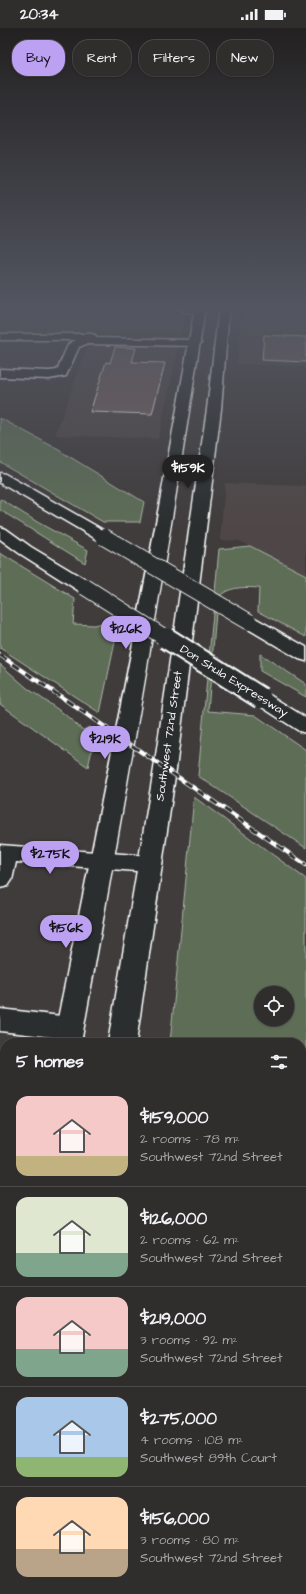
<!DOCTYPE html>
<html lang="en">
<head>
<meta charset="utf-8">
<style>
  :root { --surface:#302d2d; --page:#383535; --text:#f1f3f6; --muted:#a8a8aa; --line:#4b4949; --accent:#bca0f2 }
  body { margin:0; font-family:"Architects Daughter",sans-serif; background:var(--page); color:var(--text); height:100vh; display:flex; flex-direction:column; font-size:15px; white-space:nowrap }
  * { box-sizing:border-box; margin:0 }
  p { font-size:13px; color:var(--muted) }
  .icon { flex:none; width:22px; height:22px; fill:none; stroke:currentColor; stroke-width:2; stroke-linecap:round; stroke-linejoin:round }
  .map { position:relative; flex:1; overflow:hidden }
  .panel { position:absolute; left:0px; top:1010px; width:306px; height:556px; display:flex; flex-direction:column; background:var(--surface); border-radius:16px 16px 0 0; box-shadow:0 1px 3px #0004,0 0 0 1px var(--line) }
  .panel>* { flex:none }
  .banner { position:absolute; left:12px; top:12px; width:282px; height:36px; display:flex; gap:8px }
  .controls { position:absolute; left:254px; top:958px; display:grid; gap:8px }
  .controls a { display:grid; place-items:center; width:40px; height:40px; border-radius:50%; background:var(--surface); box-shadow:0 1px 3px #0004,0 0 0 1px var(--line); font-size:20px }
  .price { position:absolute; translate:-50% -34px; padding:0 9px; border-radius:14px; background:var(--accent); color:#111; font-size:13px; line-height:26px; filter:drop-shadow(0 1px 2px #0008) }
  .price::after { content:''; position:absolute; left:50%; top:24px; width:12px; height:9px; margin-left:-6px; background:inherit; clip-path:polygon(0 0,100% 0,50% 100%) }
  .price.active { background:#222; color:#fff }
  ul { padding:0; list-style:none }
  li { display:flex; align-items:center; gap:12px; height:100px; padding:0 16px }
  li+li { border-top:1px solid var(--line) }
  li span { display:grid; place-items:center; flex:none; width:112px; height:80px; border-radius:12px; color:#555 }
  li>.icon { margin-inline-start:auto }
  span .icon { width:48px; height:48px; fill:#fffc; stroke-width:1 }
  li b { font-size:17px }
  h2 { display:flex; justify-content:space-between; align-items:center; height:48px; padding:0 16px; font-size:17px }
  .tag { padding:0 14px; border-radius:16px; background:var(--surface); box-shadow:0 1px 3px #0004,0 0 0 1px var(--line); font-size:14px; line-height:36px }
  .tag.active { background:var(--accent); color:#111 }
  .status { display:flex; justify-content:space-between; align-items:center; height:28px; padding:0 20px; background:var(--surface); direction:ltr }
  .status svg { height:11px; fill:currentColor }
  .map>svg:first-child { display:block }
  .built { fill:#4f4646 }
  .green { fill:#5d6d56; stroke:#aeb6aa; fill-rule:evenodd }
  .building { fill:#725f5d; stroke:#fff }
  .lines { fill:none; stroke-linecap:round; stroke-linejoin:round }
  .street-casing { stroke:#fff; stroke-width:3 }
  .secondary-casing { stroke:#fff; stroke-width:3 }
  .highway-casing { stroke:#fff; stroke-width:3 }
  .street { fill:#2a2d2e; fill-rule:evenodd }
  .secondary { fill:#2a2d2e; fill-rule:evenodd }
  .highway { fill:#2a2d2e; fill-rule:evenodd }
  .rail-casing { stroke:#fff; stroke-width:4.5 }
  .rail { stroke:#2a2d2e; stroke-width:3; stroke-dasharray:8; stroke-linecap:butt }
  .highway-bridge-far1-casing { stroke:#fff; stroke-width:18; stroke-linecap:butt }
  .highway-bridge-casing { stroke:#fff; stroke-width:24; stroke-linecap:butt }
  .highway-bridge-far1 { stroke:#2a2d2e; stroke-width:16 }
  .highway-bridge { stroke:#2a2d2e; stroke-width:20 }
  .labels { text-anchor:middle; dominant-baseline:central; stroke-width:3.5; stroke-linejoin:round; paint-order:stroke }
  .street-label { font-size:12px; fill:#fff; stroke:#2a2d2e }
</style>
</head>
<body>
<div class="status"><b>20:34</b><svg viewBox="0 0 49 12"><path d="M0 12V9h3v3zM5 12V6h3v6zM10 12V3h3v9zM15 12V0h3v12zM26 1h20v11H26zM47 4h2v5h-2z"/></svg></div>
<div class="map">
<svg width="306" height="1566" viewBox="0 0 306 1566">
  <rect width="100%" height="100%" fill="#403c3c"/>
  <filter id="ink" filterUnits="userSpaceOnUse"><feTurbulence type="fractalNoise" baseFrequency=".025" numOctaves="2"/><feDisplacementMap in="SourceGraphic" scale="8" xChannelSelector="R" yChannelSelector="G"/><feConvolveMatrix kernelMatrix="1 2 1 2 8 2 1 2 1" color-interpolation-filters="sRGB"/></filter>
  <g filter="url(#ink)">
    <!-- built -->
    <path class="built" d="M28 280 171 285 179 286 185 290 180 309 15 303Z
      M242 280H306V339L237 336Z
      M89 314 179 317 158 411 55 407Z
      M225 455 306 458V547L240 513 220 512Z
      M301 1209 306 1214V1566H115L116 1561H301Z"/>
    <!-- green -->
    <path class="green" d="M0 390 52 418 144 474 140 494H103L0 434Z
      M0 471 39 495 88 522 85 535 0 482Z
      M250 518 306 547V609L258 583 259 560C245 559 225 558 217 572L208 683 255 687 306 722V820L198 748 219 521Z
      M0 525 75 571 73 596 94 597 120 590 100 685 0 620Z
      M260 626 306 656V669L260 643Z
      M0 636 27 660 63 685 83 702 89 699 96 704 88 739 0 676Z
      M194 769 306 851V1214L301 1209V1015H170ZM261 965H287V991H261Z"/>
    <!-- building -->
    <path class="building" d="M264 307 306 309V334L262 332Z
      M115 319 136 320 132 334 165 335 152 386 90 384 106 334 110 335Z"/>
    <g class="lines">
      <!-- street casing -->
      <g class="street-casing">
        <path id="street" d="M178 280H205V281C201 287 183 285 178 280Z
          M0 306H91L95 307 96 310 195 312 199 313 201 315 199 317 195 318 86 316 79 319 66 348 49 351 0 349V341L49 343 57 342 68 317 70 315 76 312H0Z
          M0 817 150 828 158 830 162 836 158 842 150 844 16 834 12 852 8 858 0 860Z
          M0 981 70 989 79 992 83 1000 79 1008 70 1011 0 1003Z"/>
      </g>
      <!-- secondary casing -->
      <g class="secondary-casing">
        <path id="secondary" d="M195 280H205C168 526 125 770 81 1015H53C103 771 152 526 195 280Z
          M219 280H229L221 381 176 741 136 1015H108L154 741 207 381Z
          M5 1327V1386L0 1389V1329Z
          M28 1561H68L67 1566H27Z"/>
      </g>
      <!-- highway casing -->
      <g class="highway-casing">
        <path id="highway" d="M0 445 5 446 110 506 112 509 110 512 104 514 98 512 0 455Z
          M0 499 6 501 31 519 91 555 94 559 91 563 85 564 79 563 19 525 0 511Z
          M249 589 255 590 306 619V633L299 631 243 598 240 594 243 590Z
          M261 664 268 666 306 690V705L299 703 254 674 251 670 254 666Z"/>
      </g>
      <!-- street -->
      <use href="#street" class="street"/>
      <!-- secondary -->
      <use href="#secondary" class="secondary"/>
      <!-- highway -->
      <use href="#highway" class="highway"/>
      <!-- rail casing -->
      <g class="rail-casing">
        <path id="rail" d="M0 627 306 837"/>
      </g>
      <!-- rail -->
      <use href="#rail" class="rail"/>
      <!-- highway-bridge-far1 casing -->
      <g class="highway-bridge-far1-casing">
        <path id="highway-bridge-far1" d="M104 509 249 594
          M85 559 167 611"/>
      </g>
      <!-- highway-bridge casing -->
      <g class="highway-bridge-casing">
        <path id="highway-bridge" d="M166 610 261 670"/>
      </g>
      <!-- highway-bridge-far1 -->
      <use href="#highway-bridge-far1" class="highway-bridge-far1"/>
      <!-- highway-bridge -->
      <use href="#highway-bridge" class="highway-bridge"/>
    </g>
  </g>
  <!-- sky -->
  <linearGradient id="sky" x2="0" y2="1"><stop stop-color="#232121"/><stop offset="0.56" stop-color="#535661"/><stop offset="1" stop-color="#535661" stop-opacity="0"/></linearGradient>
  <rect width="306" height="500" fill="url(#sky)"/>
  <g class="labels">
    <!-- street labels -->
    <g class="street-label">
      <text transform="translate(234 653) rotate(32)">Don Shula Expressway</text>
      <text transform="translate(169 708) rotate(-82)">Southwest 72nd Street</text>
    </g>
  </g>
</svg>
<div class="controls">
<a><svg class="icon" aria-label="locate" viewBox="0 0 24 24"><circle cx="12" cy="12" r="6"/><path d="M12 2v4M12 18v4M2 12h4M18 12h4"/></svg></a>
</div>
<b class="price active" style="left:188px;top:461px">$159K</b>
<b class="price" style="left:126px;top:622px">$126K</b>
<b class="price" style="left:105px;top:732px">$219K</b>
<b class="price" style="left:50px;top:847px">$275K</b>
<b class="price" style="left:66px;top:921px">$156K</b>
<div class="banner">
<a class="tag active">Buy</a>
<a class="tag">Rent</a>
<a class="tag">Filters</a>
<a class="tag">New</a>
</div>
<section class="panel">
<h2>5 homes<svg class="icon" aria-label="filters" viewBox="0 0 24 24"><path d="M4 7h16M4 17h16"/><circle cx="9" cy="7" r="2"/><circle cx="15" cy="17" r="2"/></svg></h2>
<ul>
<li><span style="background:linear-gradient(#f6c9c9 75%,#c2b280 0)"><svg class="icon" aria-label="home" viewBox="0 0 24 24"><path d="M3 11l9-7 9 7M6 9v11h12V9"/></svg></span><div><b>$159,000</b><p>2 rooms · 78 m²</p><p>Southwest 72nd Street</p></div></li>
<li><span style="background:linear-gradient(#dfe7d0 70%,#7fa58c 0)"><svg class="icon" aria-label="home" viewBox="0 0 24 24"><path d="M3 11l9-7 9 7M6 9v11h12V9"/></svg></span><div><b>$126,000</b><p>2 rooms · 62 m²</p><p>Southwest 72nd Street</p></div></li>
<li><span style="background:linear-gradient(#f6c9c9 65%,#7fa58c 0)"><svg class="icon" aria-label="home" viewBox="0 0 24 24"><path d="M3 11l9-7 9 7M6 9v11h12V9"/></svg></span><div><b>$219,000</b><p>3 rooms · 92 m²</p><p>Southwest 72nd Street</p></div></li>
<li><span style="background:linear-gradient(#a9c7e8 75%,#8fb573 0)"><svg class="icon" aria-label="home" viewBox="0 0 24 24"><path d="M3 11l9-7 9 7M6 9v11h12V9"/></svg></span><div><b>$275,000</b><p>4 rooms · 108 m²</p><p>Southwest 89th Court</p></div></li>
<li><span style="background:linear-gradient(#ffd9b3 65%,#b9a48a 0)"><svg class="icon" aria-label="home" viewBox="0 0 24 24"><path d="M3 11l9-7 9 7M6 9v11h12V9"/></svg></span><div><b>$156,000</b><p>3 rooms · 80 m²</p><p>Southwest 72nd Street</p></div></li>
</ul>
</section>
</div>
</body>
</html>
